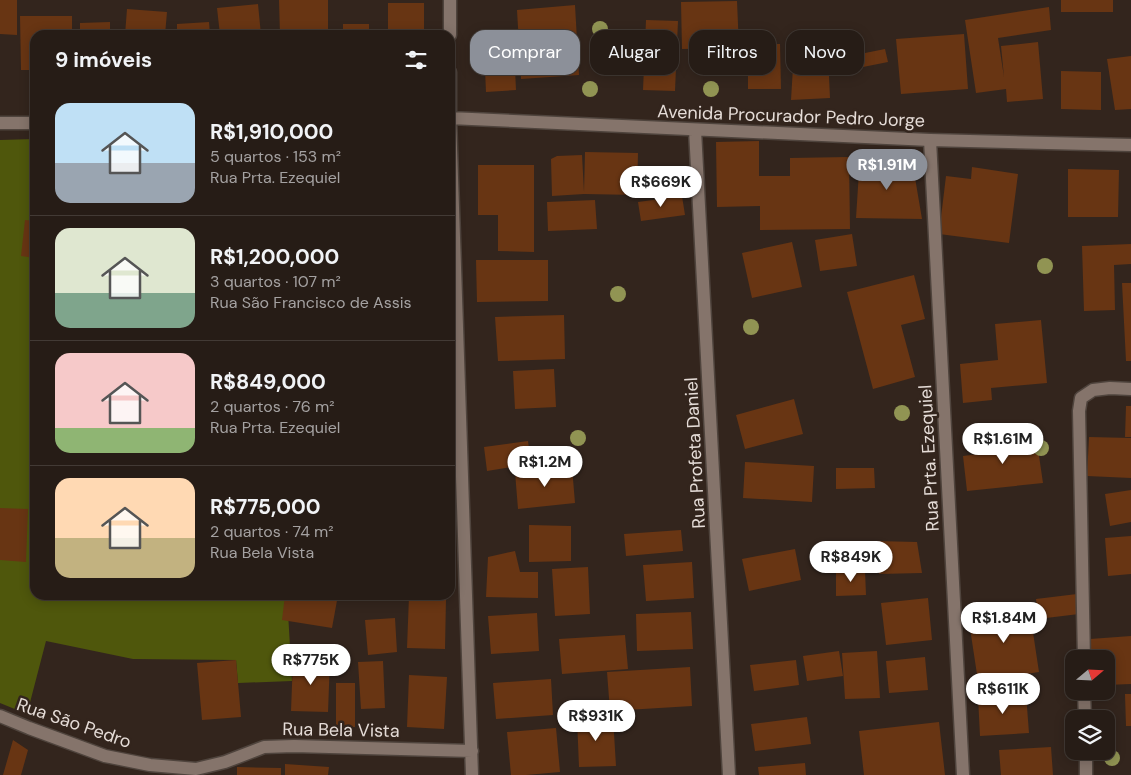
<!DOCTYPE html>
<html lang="pt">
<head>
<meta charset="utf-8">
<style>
  :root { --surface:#261c16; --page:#2e251f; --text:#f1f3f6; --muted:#a4a1a1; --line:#423a35; --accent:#8c9099 }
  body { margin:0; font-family:"DM Sans",sans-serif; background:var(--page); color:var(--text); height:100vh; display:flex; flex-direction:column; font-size:19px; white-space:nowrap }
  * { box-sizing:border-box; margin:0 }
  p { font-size:16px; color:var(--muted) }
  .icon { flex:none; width:28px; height:28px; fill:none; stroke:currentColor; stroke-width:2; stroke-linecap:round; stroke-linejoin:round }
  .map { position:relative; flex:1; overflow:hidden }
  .side { position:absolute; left:30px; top:30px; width:425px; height:570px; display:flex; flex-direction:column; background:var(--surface); border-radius:15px; box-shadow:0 2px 12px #0003,0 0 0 1px var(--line) }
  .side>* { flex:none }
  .guide { position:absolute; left:470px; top:30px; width:475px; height:45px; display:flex; gap:10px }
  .needle { width:32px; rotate:71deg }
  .controls { position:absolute; left:1065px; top:650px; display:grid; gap:10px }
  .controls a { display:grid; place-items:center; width:50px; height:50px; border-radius:10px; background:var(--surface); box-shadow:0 2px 12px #0003,0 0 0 1px var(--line); font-size:25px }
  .price { position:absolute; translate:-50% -42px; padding:0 11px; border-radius:18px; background:#fff; color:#222; font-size:16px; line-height:32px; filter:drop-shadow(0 1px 2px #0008) }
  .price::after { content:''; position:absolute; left:50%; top:30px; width:15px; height:11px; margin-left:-8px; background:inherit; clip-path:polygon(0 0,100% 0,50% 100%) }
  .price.on { background:var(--accent); color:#fff }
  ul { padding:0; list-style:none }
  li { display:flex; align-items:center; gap:15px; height:125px; padding:0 25px }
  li+li { border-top:1px solid var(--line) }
  li span { display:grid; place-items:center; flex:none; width:140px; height:100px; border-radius:15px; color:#555 }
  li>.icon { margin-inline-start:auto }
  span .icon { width:60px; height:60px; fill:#fffc; stroke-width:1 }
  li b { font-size:21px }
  h2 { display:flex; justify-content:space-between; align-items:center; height:60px; padding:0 25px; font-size:21px }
  .chip { padding:0 18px; border-radius:15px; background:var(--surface); box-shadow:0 2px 12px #0003,0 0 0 1px var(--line); font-size:18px; line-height:45px }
  .chip.on { background:var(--accent); color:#fff }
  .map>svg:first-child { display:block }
  .green { fill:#4f570c }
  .building { fill:#683513 }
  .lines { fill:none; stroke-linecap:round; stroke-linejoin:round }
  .street-casing { stroke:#4f443d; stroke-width:15 }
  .street { stroke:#85746b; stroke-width:12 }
  .tree { fill:#919453 }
  .labels { text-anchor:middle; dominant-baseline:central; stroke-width:5; stroke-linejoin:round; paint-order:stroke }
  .street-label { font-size:18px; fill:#e5dcd7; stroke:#33251d }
</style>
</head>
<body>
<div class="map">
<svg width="1131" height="775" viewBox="0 0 1131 775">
  <rect width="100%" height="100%" fill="#33251d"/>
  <!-- green -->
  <path class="green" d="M35 139V595H287L292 681 238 683 236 660 133 659 46 641 27 714 0 703V140Z"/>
  <!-- building -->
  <path class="building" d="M0 0H17V35L0 34Z
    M279 0H328V35H280Z
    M1061 0H1113V12H1061Z
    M737 1 739 48 682 49 681 2Z
    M388 3H424V35H388Z
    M258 4 261 35H220L217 8Z
    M575 5 579 75 521 79 517 10Z
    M1049 7 1051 30 998 38 1004 77 1001 46 1038 42 1043 99 1007 102 1006 89 976 93 965 20Z
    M127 9 167 12 165 35H125Z
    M20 16H72V35H35V70H21Z
    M646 20 678 21 675 91 643 90Z
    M110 22V35H80V23Z
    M209 22 210 35H177V24Z
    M343 24H369V35H343Z
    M827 33 830 98 791 100 795 34Z
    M964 34 968 89 901 94 896 39Z
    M748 44H780L781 89H748Z
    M514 47 516 90 486 92 484 48Z
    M885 49 888 62 853 69 850 56Z
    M1131 56V109L1115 110 1107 59Z
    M1061 71 1101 72V110L1061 109Z
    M759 141V176H790V158L849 157 850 229 760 230V206L717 207 716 142Z
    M585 152 638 153 637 195 584 194 552 196 551 159 557 156 582 155 584 192Z
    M860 156 913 166 922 219 856 218Z
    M478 165H534V252L498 251V215H478Z
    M972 167 1018 174 1009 243 939 234 946 176 971 179Z
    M1068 169 1119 170 1118 217H1068Z
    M682 196 685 215 641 221 638 202Z
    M595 200 597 229 548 231 547 202Z
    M25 220 35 221V258L21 256Z
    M852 234 857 266 820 271 815 240Z
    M792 242 802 287 752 298 742 253Z
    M1131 244V264L1114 265 1115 310 1084 311 1082 246Z
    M476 260H548V301L477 302Z
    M914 275 925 319 901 325 915 377 873 389 847 292Z
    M1122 283H1131V361H1126Z
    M564 315 565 359 498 361 495 317Z
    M1041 320 1047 383 991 388 992 400 963 403 960 364 998 360 995 324Z
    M554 369 556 407 515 409 513 371Z
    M794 399 803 434 745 449 736 415Z
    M1126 406H1131V437H1125Z
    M1014 430 1017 452 1038 449 1043 483 967 491 963 456 994 452 991 433Z
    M1089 437 1131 438V478L1087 476Z
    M528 441 531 464 487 471 484 447Z
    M745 462 814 466 812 502 743 498Z
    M572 467 575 503 518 509 515 472Z
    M836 468H874L875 488 836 489Z
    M1131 490V522L1110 526 1105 494Z
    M0 508 28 509 26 562 0 560Z
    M529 525 571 526V561L529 562Z
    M681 530 683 551 626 556 624 534Z
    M1131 536V574L1108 576 1105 538Z
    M875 541 917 542 922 573 879 574Z
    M795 549 801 580 749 591 742 559Z
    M515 551 520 572H538V598L486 597 488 557Z
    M692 562 694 598 646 601 643 565Z
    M588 567 590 614 555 616 552 569Z
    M836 570H865L866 595 836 596Z
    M1077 594 1079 614 1038 619 1036 599Z
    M285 595H338L332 628 282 620Z
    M409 596 446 598 445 649 407 648Z
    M928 598 932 640 886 645 881 603Z
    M1029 606 1039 672 978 681 968 615Z
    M691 612 693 649 637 651 636 614Z
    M537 613 539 651 491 654 488 616Z
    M395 618 397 652 368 655 365 620Z
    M625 635 628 669 562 674 559 639Z
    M1131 636V684L1106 685V659H1092L1090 639Z
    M839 651 843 676 807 681 803 656Z
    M877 651 880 698 845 699 842 653Z
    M925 657 928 690 889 693 886 661Z
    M293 659 330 660 328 712 291 711Z
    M236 660 241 717 202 720 197 663Z
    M796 660 799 685 754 691 750 665Z
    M383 661 385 708 361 709 358 662Z
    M690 667 692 706 610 711 607 672Z
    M409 675 447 677 444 729 407 727Z
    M551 679 553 715 496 719 493 683Z
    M336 683H355V727H336Z
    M1026 694 1029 733 980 736 978 697Z
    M1125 694H1131V726H1126Z
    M613 717 616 766 579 767 577 718Z
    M807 717 811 744 755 751 751 724Z
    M939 722 945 775H864L859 731Z
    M556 728 560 772 526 775H511L507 732Z
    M13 740 28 750 21 775H3Z
    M1051 747 1053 775H1001L999 750Z
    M805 763 806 775H759L758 767Z
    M285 764 329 767 328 775H285Z
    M237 767 281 768V775H237Z"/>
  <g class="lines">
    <!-- street casing -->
    <g class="street-casing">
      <path id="street" d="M450 0V35
        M450 72V118L472 775
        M450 118 930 140 1131 145
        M0 123H35
        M695 130 729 775
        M930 140 963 775
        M1084 659 1079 411 1081 398 1093 390 1110 388 1131 389
        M1084 691 1085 719
        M0 716 29 728 105 756 150 765 196 769 225 762 264 747 294 746 472 751
        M1086 751V775"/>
    </g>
    <!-- street -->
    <use href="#street" class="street"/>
  </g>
  <!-- trees -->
  <g class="tree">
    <circle cx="600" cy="29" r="8"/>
    <circle cx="590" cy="89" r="8"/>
    <circle cx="711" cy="89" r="8"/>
    <circle cx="1045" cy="266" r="8"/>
    <circle cx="618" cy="294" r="8"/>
    <circle cx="751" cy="327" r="8"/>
    <circle cx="902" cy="413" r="8"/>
    <circle cx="578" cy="438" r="8"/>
    <circle cx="1041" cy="448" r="8"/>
    <circle cx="1112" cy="758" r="8"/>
  </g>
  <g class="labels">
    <!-- street labels -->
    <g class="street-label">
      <text transform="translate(791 116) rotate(2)">Avenida Procurador Pedro Jorge</text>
      <text transform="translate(695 453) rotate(-93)">Rua Profeta Daniel</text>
      <text transform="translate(929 458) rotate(-93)">Rua Prta. Ezequiel</text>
      <text transform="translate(74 723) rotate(19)">Rua São Pedro</text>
      <text transform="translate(341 730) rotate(1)">Rua Bela Vista</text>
    </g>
  </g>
</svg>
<div class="controls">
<a><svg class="needle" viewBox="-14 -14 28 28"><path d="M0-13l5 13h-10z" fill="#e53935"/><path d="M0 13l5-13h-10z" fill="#a4a1a1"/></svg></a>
<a><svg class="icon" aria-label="layers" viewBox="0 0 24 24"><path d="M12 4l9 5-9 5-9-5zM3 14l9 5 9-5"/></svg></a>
</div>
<b class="price on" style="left:887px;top:191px">R$1.91M</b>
<b class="price" style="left:661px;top:208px">R$669K</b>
<b class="price" style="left:1003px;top:465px">R$1.61M</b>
<b class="price" style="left:545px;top:488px">R$1.2M</b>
<b class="price" style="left:851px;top:583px">R$849K</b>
<b class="price" style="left:1004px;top:644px">R$1.84M</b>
<b class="price" style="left:311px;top:686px">R$775K</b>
<b class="price" style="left:1003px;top:715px">R$611K</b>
<b class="price" style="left:596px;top:742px">R$931K</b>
<div class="guide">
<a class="chip on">Comprar</a>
<a class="chip">Alugar</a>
<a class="chip">Filtros</a>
<a class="chip">Novo</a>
</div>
<section class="side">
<h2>9 imóveis<svg class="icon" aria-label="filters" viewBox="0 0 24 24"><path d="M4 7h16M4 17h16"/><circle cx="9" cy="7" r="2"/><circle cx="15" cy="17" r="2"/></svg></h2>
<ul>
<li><span style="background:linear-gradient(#bfe0f5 60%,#9aa5b1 0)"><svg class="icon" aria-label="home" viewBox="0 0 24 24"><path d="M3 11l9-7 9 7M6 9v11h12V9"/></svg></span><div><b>R$1,910,000</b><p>5 quartos · 153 m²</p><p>Rua Prta. Ezequiel</p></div></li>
<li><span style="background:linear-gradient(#dfe7d0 65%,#7fa58c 0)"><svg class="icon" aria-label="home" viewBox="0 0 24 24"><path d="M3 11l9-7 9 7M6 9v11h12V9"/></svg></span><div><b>R$1,200,000</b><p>3 quartos · 107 m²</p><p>Rua São Francisco de Assis</p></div></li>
<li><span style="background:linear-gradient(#f6c9c9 75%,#8fb573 0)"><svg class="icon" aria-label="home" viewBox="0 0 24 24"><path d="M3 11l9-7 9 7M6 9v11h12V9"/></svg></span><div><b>R$849,000</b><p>2 quartos · 76 m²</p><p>Rua Prta. Ezequiel</p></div></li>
<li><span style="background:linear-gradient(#ffd9b3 60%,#c2b280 0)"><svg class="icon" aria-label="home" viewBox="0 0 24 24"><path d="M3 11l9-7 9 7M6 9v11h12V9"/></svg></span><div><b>R$775,000</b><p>2 quartos · 74 m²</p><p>Rua Bela Vista</p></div></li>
</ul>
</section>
</div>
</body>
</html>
